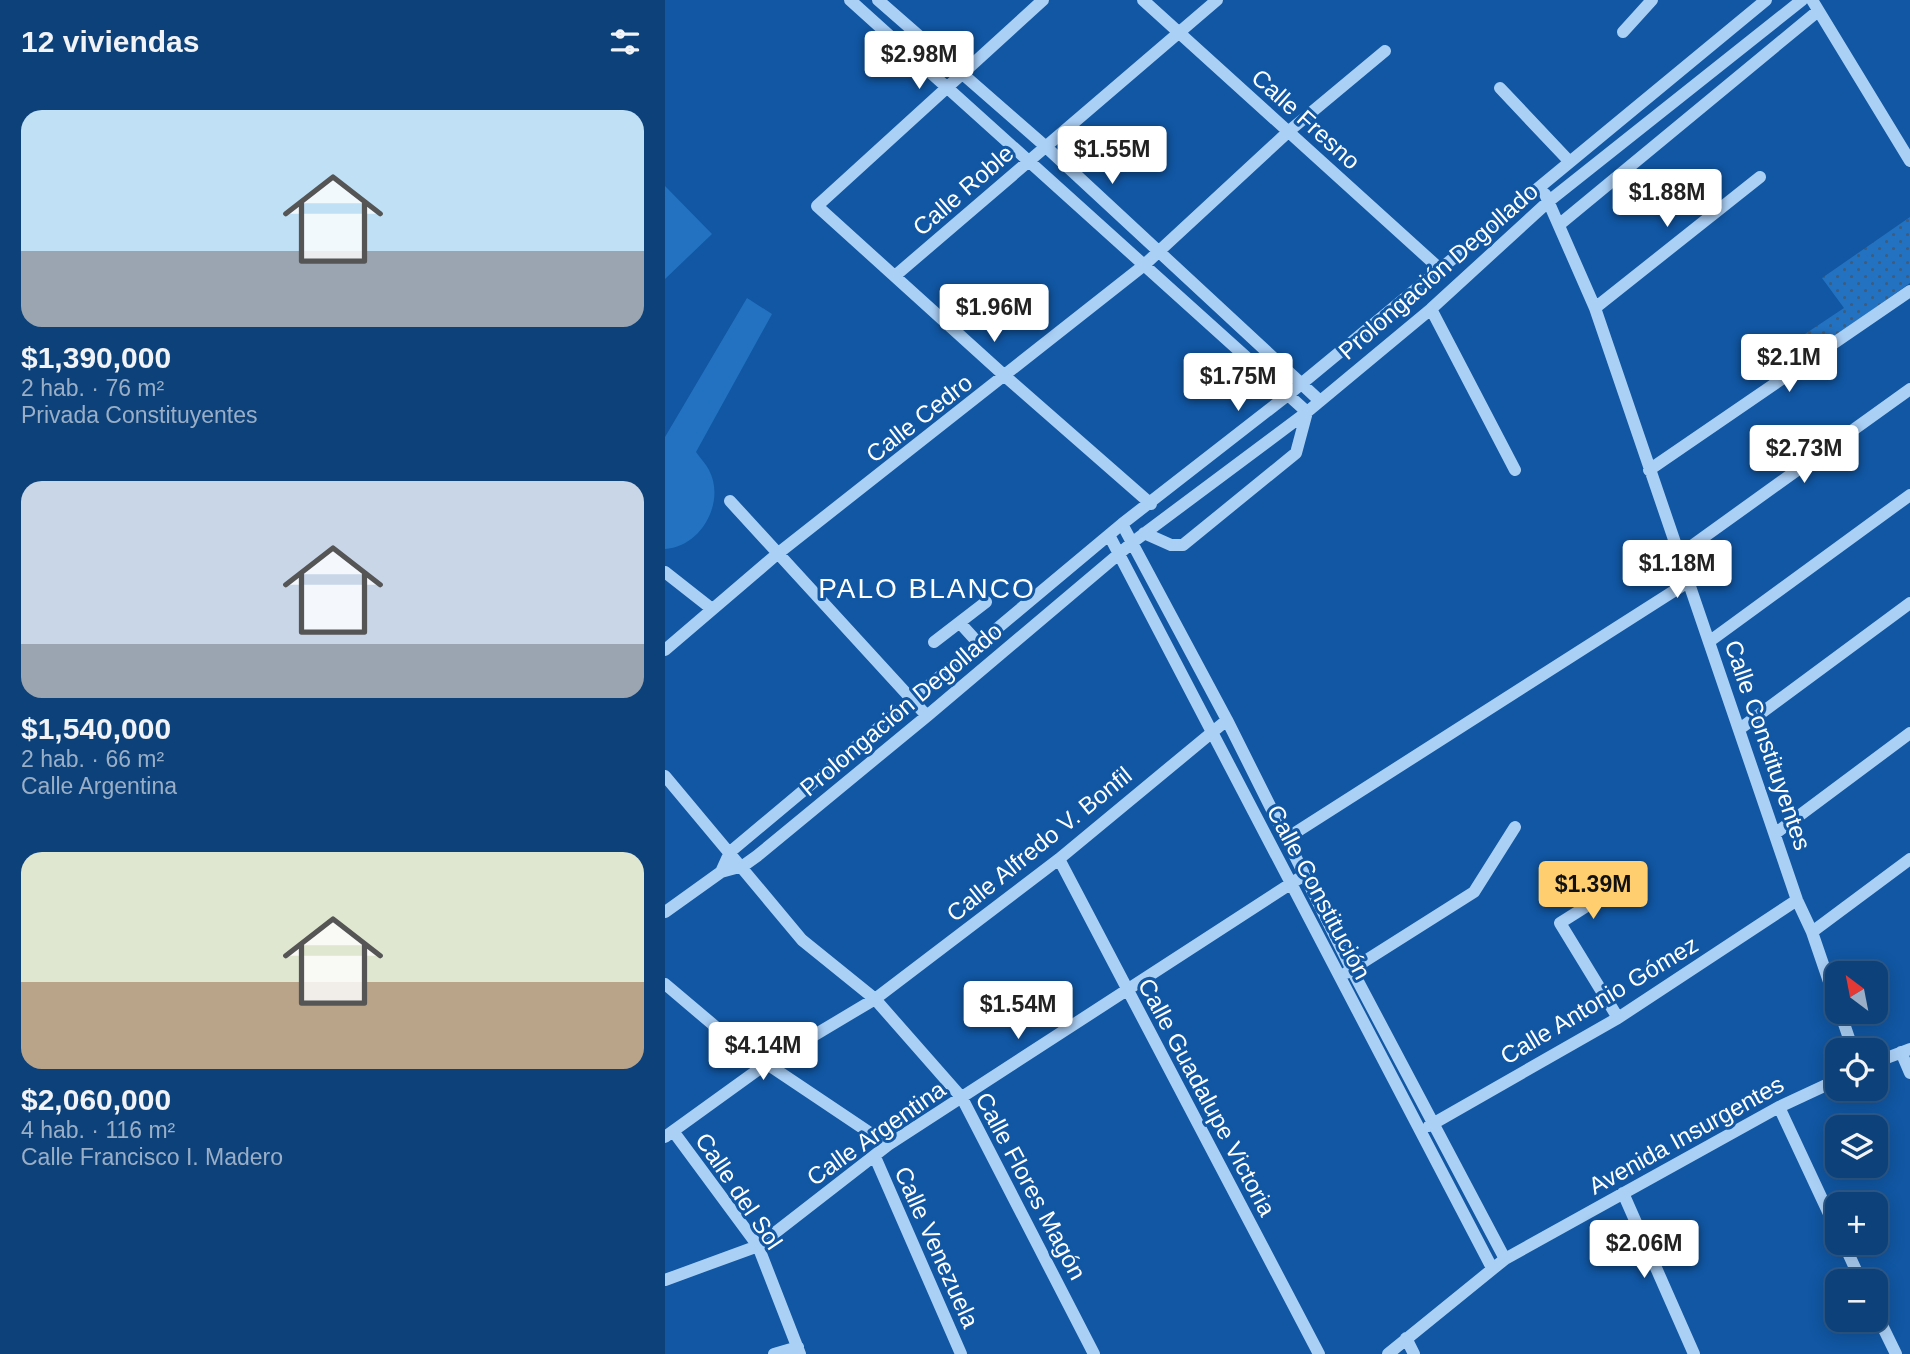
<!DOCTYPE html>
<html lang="es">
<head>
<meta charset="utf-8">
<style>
  :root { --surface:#0d417a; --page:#16487f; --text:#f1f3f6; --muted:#9aafc7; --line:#2d5a8b; --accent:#ffcf6f }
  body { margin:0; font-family:Helvetica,sans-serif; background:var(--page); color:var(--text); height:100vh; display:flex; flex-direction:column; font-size:26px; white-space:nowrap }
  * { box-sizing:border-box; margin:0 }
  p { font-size:23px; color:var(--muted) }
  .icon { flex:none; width:38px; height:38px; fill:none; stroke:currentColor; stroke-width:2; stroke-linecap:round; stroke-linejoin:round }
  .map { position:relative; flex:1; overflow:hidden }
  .panel { display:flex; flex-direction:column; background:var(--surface); width:665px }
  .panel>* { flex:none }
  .needle { width:46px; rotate:328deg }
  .fabs { position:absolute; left:1160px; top:961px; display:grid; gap:14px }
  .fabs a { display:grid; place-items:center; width:63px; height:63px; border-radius:14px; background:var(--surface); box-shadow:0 4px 18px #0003,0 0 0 2px var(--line); font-size:35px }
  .price { position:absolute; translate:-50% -60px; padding:0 16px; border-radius:7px; background:#fff; color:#222; font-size:23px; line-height:46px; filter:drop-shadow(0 2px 4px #0008) }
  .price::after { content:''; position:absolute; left:50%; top:42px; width:21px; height:16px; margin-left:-10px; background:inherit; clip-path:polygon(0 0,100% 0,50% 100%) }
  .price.on { background:var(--accent); color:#111 }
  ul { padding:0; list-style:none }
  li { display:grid; align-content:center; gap:14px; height:371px; padding:0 21px }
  li span { display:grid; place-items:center; height:217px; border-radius:21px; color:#555 }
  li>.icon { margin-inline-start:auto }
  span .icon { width:126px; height:126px; fill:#fffc; stroke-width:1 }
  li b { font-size:30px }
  h2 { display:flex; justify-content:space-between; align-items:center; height:84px; padding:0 21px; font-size:30px }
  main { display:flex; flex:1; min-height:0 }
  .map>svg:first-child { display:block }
  .grass { fill:url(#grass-dots) }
  .pitch { fill:#2372c1 }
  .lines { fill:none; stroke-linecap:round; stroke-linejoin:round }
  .minor { stroke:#abd0f6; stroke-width:12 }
  .labels { text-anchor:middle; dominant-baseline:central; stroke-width:6; stroke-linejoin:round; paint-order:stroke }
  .street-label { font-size:24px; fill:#fff; stroke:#1157a3 }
  .quarter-label { font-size:28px; letter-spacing:2px; fill:#fff; stroke:#1157a3 }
</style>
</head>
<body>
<main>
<section class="panel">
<h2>12 viviendas<svg class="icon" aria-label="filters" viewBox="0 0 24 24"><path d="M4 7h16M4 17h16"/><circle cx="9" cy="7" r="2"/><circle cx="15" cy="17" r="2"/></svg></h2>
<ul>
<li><span style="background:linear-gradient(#bfe0f5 65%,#9aa5b1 0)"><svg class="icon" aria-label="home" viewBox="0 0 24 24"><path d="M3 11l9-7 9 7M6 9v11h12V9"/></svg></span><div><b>$1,390,000</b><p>2 hab. · 76 m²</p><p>Privada Constituyentes</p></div></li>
<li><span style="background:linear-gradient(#c9d6e8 75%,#9aa5b1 0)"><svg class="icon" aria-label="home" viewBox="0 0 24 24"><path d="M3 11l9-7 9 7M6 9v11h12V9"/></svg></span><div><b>$1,540,000</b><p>2 hab. · 66 m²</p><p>Calle Argentina</p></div></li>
<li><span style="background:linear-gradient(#dfe7d0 60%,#b9a48a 0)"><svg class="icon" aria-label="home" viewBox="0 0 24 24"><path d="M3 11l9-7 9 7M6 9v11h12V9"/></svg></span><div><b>$2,060,000</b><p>4 hab. · 116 m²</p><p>Calle Francisco I. Madero</p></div></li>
</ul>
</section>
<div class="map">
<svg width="1245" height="1354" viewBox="0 0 1245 1354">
  <defs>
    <pattern id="grass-dots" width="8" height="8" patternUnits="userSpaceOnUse" patternTransform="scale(1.75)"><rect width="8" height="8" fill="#2372c1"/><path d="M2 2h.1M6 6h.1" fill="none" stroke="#3a5d81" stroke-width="1.8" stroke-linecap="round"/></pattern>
  </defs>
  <rect width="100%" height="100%" fill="#1157a3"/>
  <!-- grass -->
  <path class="grass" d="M1245 217V283L1145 354 1134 338 1179 308 1157 278Z"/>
  <!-- pitch -->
  <path class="pitch" d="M0 186 47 234 0 279Z
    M82 298 107 314 31 452C35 458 41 464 44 470 61 502 36 547 0 549V437Z"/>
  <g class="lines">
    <!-- minor -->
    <path class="minor" d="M185 0 642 412 631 453 518 545H506L479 533
      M213 0 380 146 655 401
      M378 0 152 206 341 377 486 504
      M478 0 775 269
      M1147 0 1245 161
      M958 32 987 0
      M835 88 904 161
      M880 194 930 308 1132 900 1147 932 1172 1005
      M895 224 1153 11
      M231 275 552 0
      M930 308 1095 177
      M766 309 850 470
      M984 470 1245 291
      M65 501 262 716
      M457 524 562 720 687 970 840 1259
      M444 535 827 1268
      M1014 555 1245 389
      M0 572 47 609
      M295 623 315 645
      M1045 641 1245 495
      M269 642 321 602
      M0 650 111 555 478 266 624 131 720 51
      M1076 728 1245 603
      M0 776 137 940 210 999 297 1098 429 1354
      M1111 833 1245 733
      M622 838 1023 582
      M394 859 654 1354
      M56 872 65 852 457 524 624 394 1101 0
      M944 892 895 923 953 1018
      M0 912 56 872 78 866 92 856 262 716 468 542 642 412 766 309 884 201 1137 0
      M1147 932 1245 859
      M681 973 809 892 850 827
      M0 984 65 1039 223 1145
      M1175 1012 1188 1050
      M1236 1052 1245 1073
      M1211 1062 1245 1049
      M1114 1107 1172 1231
      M764 1126 953 1018 1132 900
      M8 1131 93 1246 135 1354
      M0 1137 101 1064 210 999 394 859 562 720
      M210 1157 296 1354
      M958 1193 1029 1354
      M1178 1242 1196 1281
      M0 1280 93 1246 223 1145 633 879
      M1211 1313 1231 1354
      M741 1338 749 1354
      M109 1354 133 1347
      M723 1354 840 1259 1114 1107 1172 1080"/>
  </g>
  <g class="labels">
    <!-- street labels -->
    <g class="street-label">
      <text transform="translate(641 119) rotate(42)">Calle Fresno</text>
      <text transform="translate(298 190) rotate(-41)">Calle Roble</text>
      <text transform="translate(773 271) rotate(-41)">Prolongación Degollado</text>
      <text transform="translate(254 418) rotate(-38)">Calle Cedro</text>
      <text transform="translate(236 709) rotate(-40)">Prolongación Degollado</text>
      <text transform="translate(1103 745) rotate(71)">Calle Constituyentes</text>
      <text transform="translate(374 844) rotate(-39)">Calle Alfredo V. Bonfil</text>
      <text transform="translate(654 892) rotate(62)">Calle Constitución</text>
      <text transform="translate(934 1000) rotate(-31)">Calle Antonio Gómez</text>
      <text transform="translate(542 1097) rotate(62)">Calle Guadalupe Victoria</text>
      <text transform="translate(211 1133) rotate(-35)">Calle Argentina</text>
      <text transform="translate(1021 1135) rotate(-29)">Avenida Insurgentes</text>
      <text transform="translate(366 1186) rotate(62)">Calle Flores Magón</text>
      <text transform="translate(74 1191) rotate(56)">Calle del Sol</text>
      <text transform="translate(272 1247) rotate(66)">Calle Venezuela</text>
    </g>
    <!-- quarter labels -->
    <g class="quarter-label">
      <text x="262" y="588">PALO BLANCO</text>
    </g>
  </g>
</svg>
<div class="fabs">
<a><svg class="needle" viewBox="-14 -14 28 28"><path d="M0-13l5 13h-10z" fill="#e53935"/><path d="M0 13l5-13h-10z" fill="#9aafc7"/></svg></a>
<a><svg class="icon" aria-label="locate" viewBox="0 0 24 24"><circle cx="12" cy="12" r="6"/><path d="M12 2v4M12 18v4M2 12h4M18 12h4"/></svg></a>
<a><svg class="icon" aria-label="layers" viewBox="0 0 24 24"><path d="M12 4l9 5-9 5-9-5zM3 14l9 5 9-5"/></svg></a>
<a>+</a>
<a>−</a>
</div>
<b class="price" style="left:254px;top:91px">$2.98M</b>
<b class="price" style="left:447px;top:186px">$1.55M</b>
<b class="price" style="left:1002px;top:229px">$1.88M</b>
<b class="price" style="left:329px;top:344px">$1.96M</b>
<b class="price" style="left:1124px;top:394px">$2.1M</b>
<b class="price" style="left:573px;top:413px">$1.75M</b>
<b class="price" style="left:1139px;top:485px">$2.73M</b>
<b class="price" style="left:1012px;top:600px">$1.18M</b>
<b class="price on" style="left:928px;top:921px">$1.39M</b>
<b class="price" style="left:353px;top:1041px">$1.54M</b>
<b class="price" style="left:98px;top:1082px">$4.14M</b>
<b class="price" style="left:979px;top:1280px">$2.06M</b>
</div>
</main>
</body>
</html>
